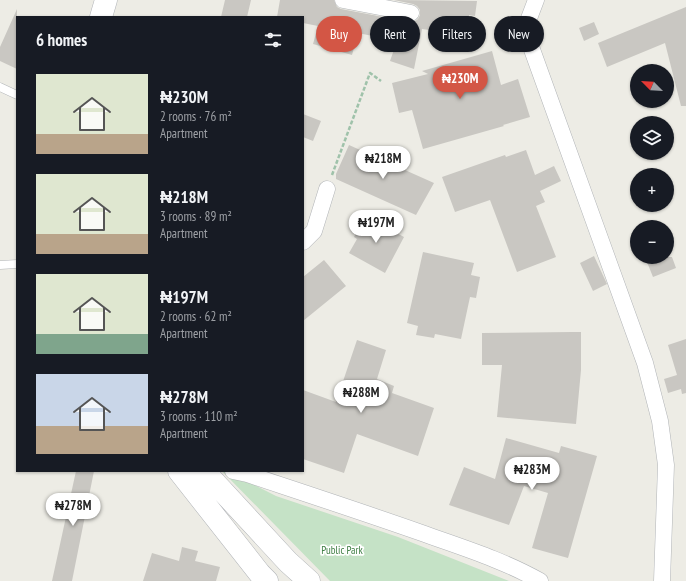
<!DOCTYPE html>
<html lang="en">
<head>
<meta charset="utf-8">
<style>
  :root { --surface:#171b24; --page:#20242c; --text:#f1f3f6; --muted:#9ea1a6; --accent:#d35645 }
  body { margin:0; font-family:"PT Sans Narrow",sans-serif; background:var(--page); color:var(--text); height:100vh; display:flex; flex-direction:column; font-size:15px; white-space:nowrap }
  * { box-sizing:border-box; margin:0 }
  p { font-size:13px; color:var(--muted) }
  .icon { flex:none; width:22px; height:22px; fill:none; stroke:currentColor; stroke-width:2; stroke-linecap:round; stroke-linejoin:round }
  .map { position:relative; flex:1; overflow:hidden }
  .sheet { position:absolute; left:16px; top:16px; width:288px; height:456px; display:flex; flex-direction:column; background:var(--surface); border-radius:0px; box-shadow:0 1px 3px #0004 }
  .sheet>* { flex:none }
  .top-card { position:absolute; left:316px; top:16px; width:310px; height:36px; display:flex; gap:8px }
  .needle { width:26px; rotate:294deg }
  .controls { position:absolute; left:630px; top:64px; display:grid; gap:8px }
  .controls a { display:grid; place-items:center; width:44px; height:44px; border-radius:50%; background:var(--surface); box-shadow:0 1px 3px #0004; font-size:20px }
  .price { position:absolute; translate:-50% -34px; padding:0 9px; border-radius:14px; background:#fff; color:#222; font-size:13px; line-height:26px; filter:drop-shadow(0 1px 2px #0008) }
  .price::after { content:''; position:absolute; left:50%; top:24px; width:12px; height:9px; margin-left:-6px; background:inherit; clip-path:polygon(0 0,100% 0,50% 100%) }
  .price.on { background:var(--accent); color:#fff }
  ul { padding:0; list-style:none }
  li { display:flex; align-items:center; gap:12px; height:100px; padding:0 20px }
  li span { display:grid; place-items:center; flex:none; width:112px; height:80px; border-radius:0px; color:#555 }
  li>.icon { margin-inline-start:auto }
  span .icon { width:48px; height:48px; fill:#fffc; stroke-width:1 }
  li b { font-size:17px }
  h2 { display:flex; justify-content:space-between; align-items:center; height:48px; padding:0 20px; font-size:17px }
  .pill { padding:0 14px; border-radius:18px; background:var(--surface); box-shadow:0 1px 3px #0004; font-size:14px; line-height:36px }
  .pill.on { background:var(--accent); color:#fff }
  .map>svg:first-child { display:block }
  .green { fill:#c5e2c6 }
  .building { fill:#c9c7c2 }
  .lines { fill:none; stroke-linecap:round; stroke-linejoin:round }
  .lane-casing { stroke:#b2b5b8; stroke-width:9 }
  .street-casing { stroke:#b2b5b8; stroke-width:17 }
  .secondary-casing { stroke:#b1b4b8; stroke-width:23 }
  .path { stroke:#9fc2aa; stroke-width:2.5; stroke-dasharray:4 2; stroke-linecap:butt }
  .lane { stroke:#fff; stroke-width:8 }
  .street { stroke:#fff; stroke-width:16 }
  .secondary { stroke:#fff; stroke-width:22 }
  .labels { text-anchor:middle; dominant-baseline:central; stroke-width:3.5; stroke-linejoin:round; paint-order:stroke }
  .park-label { font-size:11px; fill:#407f45; stroke:#fff }
</style>
</head>
<body>
<div class="map">
<svg width="686" height="581" viewBox="0 0 686 581">
  <rect width="100%" height="100%" fill="#edece5"/>
  <!-- green -->
  <path class="green" d="M222 471H227L276 496 398 537 509 581H330Z"/>
  <!-- building -->
  <path class="building" d="M225 0H251L247 17H221Z
    M280 0H334L337 7 341 9 410 22H414L418 19 420 15V10L417 6 413 4 394 0 477 1 475 16 469 15 467 39 450 37 451 33 422 29 414 69 390 61 397 41 358 33 352 55 313 44 318 26 303 23V17H277Z
    M686 7V106H681L665 43 607 67 598 43Z
    M17 9V69L0 61V47Z
    M594 22 599 34 584 41 579 28Z
    M492 51 501 85 518 79 530 117 503 125 504 126 423 149 412 110 399 113 392 83 428 74 422 71Z
    M303 114 321 121 313 141 303 137Z
    M349 145 434 183 416 215 336 179V174Z
    M526 150 535 175 554 166 561 181 540 191 545 202 536 206 556 257 517 272 490 200 455 212 442 177 505 155 506 157Z
    M365 216 404 237 385 273 349 253 357 239 354 237Z
    M423 252 474 263 471 275 480 277 476 298 470 297 461 339 435 334 434 338 416 335 418 326 407 323Z
    M594 256 607 284 593 291 580 263Z
    M645 257H672L676 268 653 277Z
    M324 260 346 286 303 321V277Z
    M572 332H581V370L576 424 497 417 502 365H482V333Z
    M686 339V393L682 394 681 389 668 393 664 379 677 375 668 345Z
    M357 340 386 350 377 379 394 386 392 393 434 408 418 456 357 434 344 473 303 459V390L336 402Z
    M506 438 559 453 561 446 597 456 568 558 532 548 548 493 524 486 509 525 449 505 464 467 495 479Z
    M76 471H94L72 581H52Z
    M182 547 198 551 195 561 220 567 216 581H143L152 553 179 561Z"/>
  <g class="lines">
    <!-- lane casing -->
    <g class="lane-casing">
      <path id="lane" d="M0 87 17 95
        M0 265 17 264"/>
    </g>
    <!-- street casing -->
    <g class="street-casing">
      <path id="street" d="M343 0 411 13
        M536 0 528 21 530 44 645 363 660 421 666 465 662 581
        M303 242 314 231 327 189
        M233 471 247 474C304 493 362 512 419 532 460 547 501 559 540 581"/>
    </g>
    <!-- secondary casing -->
    <g class="secondary-casing">
      <path id="secondary" d="M101 17 106 0
        M179 471 260 574 267 581
        M204 471 288 562 309 581"/>
    </g>
    <!-- path -->
    <path class="path" d="M332 175 370 73 381 81"/>
    <!-- lane -->
    <use href="#lane" class="lane"/>
    <!-- street -->
    <use href="#street" class="street"/>
    <!-- secondary -->
    <use href="#secondary" class="secondary"/>
  </g>
  <g class="labels">
    <!-- park labels -->
    <g class="park-label">
      <text x="342" y="550">Public Park</text>
    </g>
  </g>
</svg>
<div class="controls">
<a><svg class="needle" viewBox="-14 -14 28 28"><path d="M0-13l5 13h-10z" fill="#e53935"/><path d="M0 13l5-13h-10z" fill="#9ea1a6"/></svg></a>
<a><svg class="icon" aria-label="layers" viewBox="0 0 24 24"><path d="M12 4l9 5-9 5-9-5zM3 14l9 5 9-5"/></svg></a>
<a>+</a>
<a>−</a>
</div>
<b class="price on" style="left:460px;top:100px">₦230M</b>
<b class="price" style="left:383px;top:180px">₦218M</b>
<b class="price" style="left:376px;top:244px">₦197M</b>
<b class="price" style="left:361px;top:414px">₦288M</b>
<b class="price" style="left:532px;top:491px">₦283M</b>
<b class="price" style="left:73px;top:527px">₦278M</b>
<div class="top-card">
<a class="pill on">Buy</a>
<a class="pill">Rent</a>
<a class="pill">Filters</a>
<a class="pill">New</a>
</div>
<section class="sheet">
<h2>6 homes<svg class="icon" aria-label="filters" viewBox="0 0 24 24"><path d="M4 7h16M4 17h16"/><circle cx="9" cy="7" r="2"/><circle cx="15" cy="17" r="2"/></svg></h2>
<ul>
<li><span style="background:linear-gradient(#dfe7d0 75%,#b9a48a 0)"><svg class="icon" aria-label="home" viewBox="0 0 24 24"><path d="M3 11l9-7 9 7M6 9v11h12V9"/></svg></span><div><b>₦230M</b><p>2 rooms · 76 m²</p><p>Apartment</p></div></li>
<li><span style="background:linear-gradient(#dfe7d0 75%,#b9a48a 0)"><svg class="icon" aria-label="home" viewBox="0 0 24 24"><path d="M3 11l9-7 9 7M6 9v11h12V9"/></svg></span><div><b>₦218M</b><p>3 rooms · 89 m²</p><p>Apartment</p></div></li>
<li><span style="background:linear-gradient(#dfe7d0 75%,#7fa58c 0)"><svg class="icon" aria-label="home" viewBox="0 0 24 24"><path d="M3 11l9-7 9 7M6 9v11h12V9"/></svg></span><div><b>₦197M</b><p>2 rooms · 62 m²</p><p>Apartment</p></div></li>
<li><span style="background:linear-gradient(#c9d6e8 65%,#b9a48a 0)"><svg class="icon" aria-label="home" viewBox="0 0 24 24"><path d="M3 11l9-7 9 7M6 9v11h12V9"/></svg></span><div><b>₦278M</b><p>3 rooms · 110 m²</p><p>Apartment</p></div></li>
</ul>
</section>
</div>
</body>
</html>
